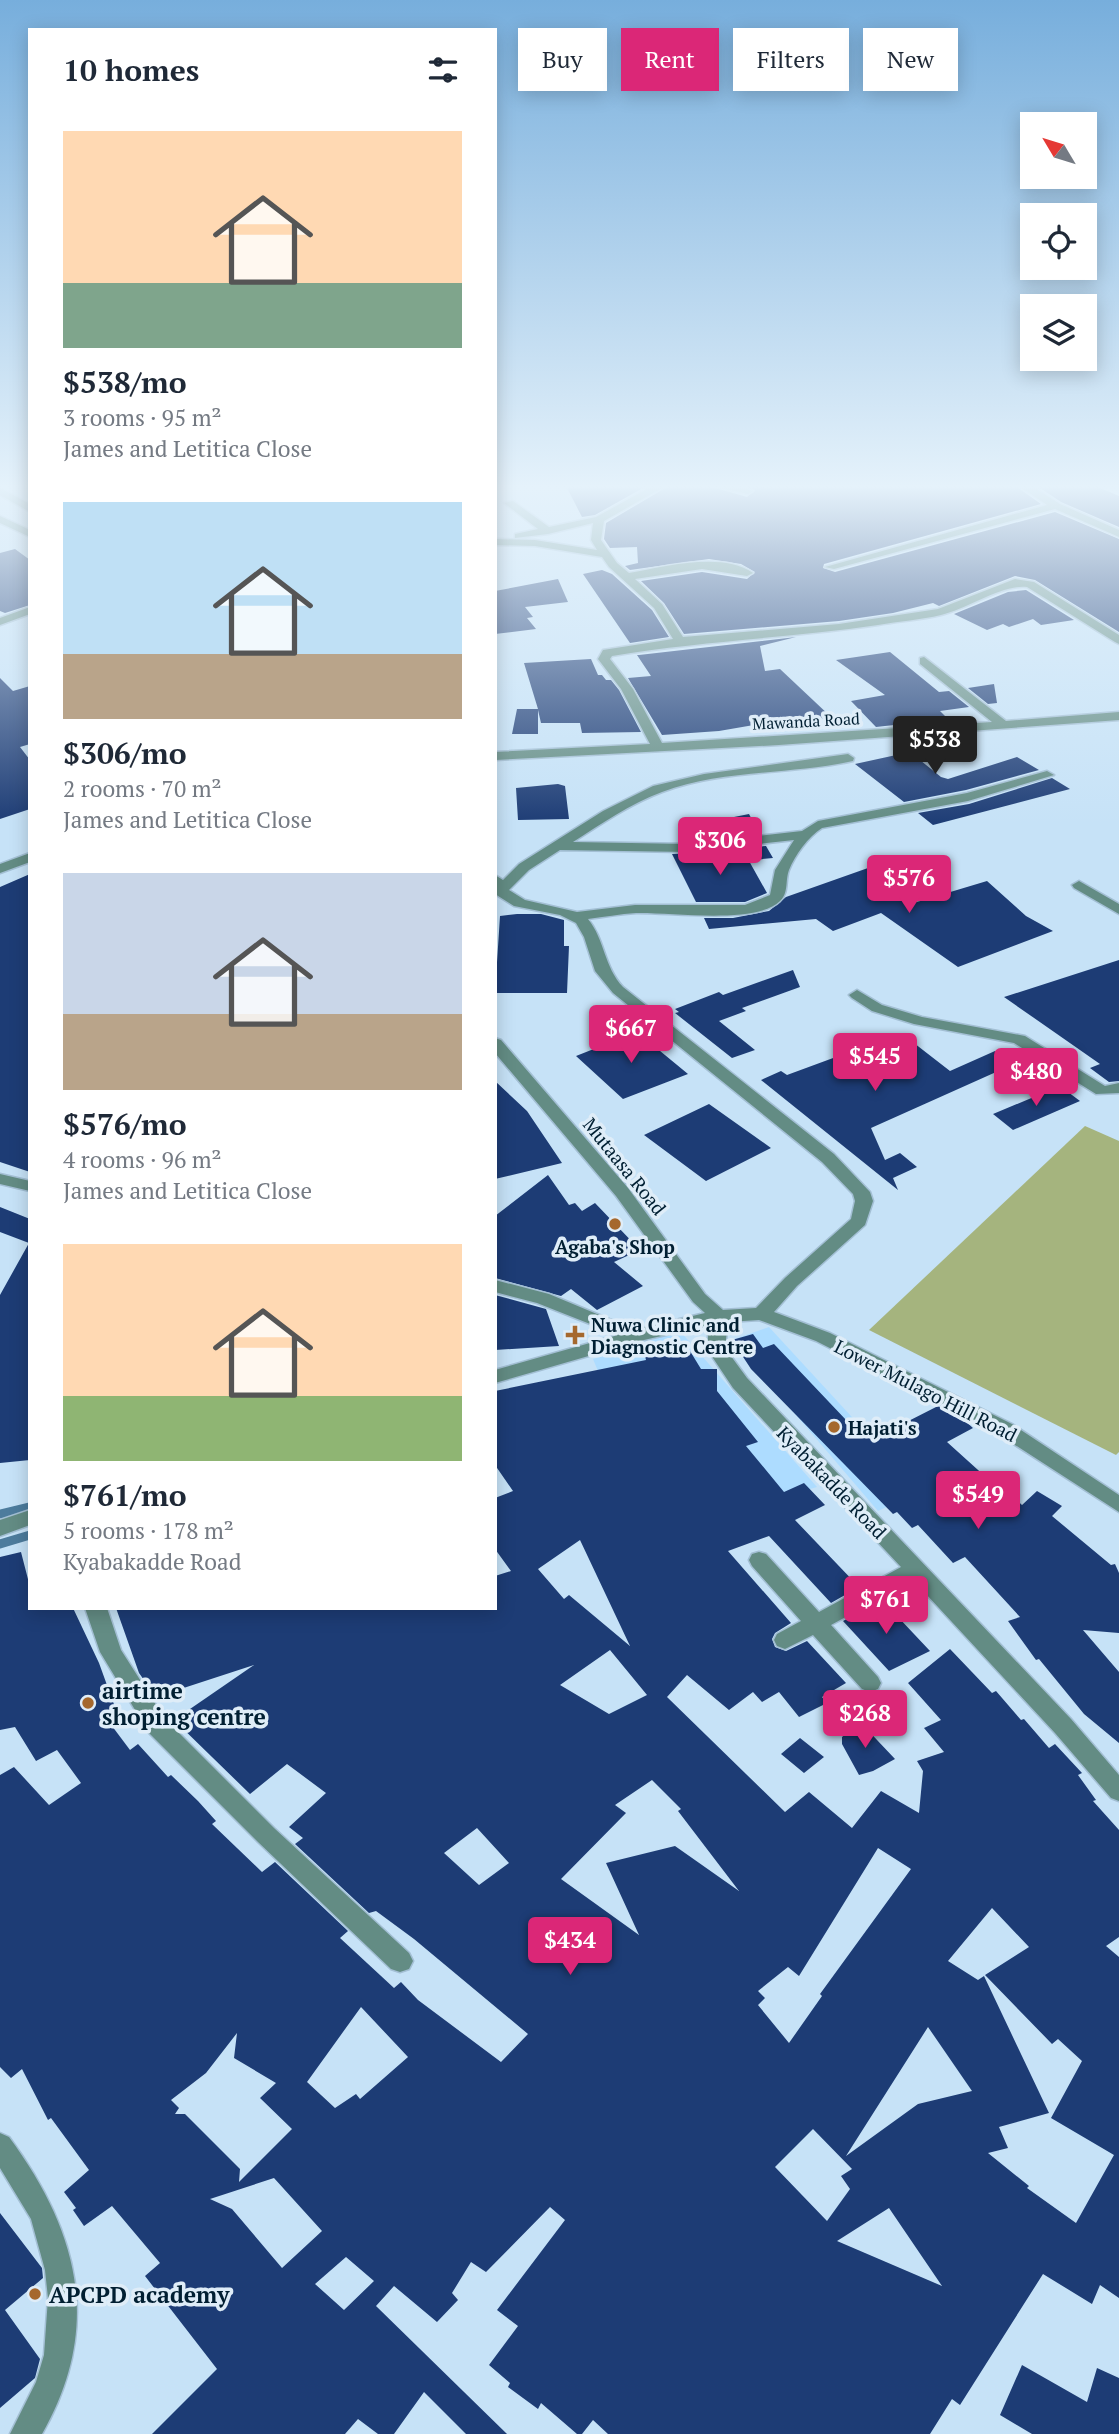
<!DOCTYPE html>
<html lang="en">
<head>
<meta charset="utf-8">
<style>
  :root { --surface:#fff; --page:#f6f6f7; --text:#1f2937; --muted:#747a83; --accent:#db2777 }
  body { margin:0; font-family:"PT Serif",serif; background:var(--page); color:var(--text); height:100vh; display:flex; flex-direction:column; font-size:26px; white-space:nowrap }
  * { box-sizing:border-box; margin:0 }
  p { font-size:23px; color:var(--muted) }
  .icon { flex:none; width:38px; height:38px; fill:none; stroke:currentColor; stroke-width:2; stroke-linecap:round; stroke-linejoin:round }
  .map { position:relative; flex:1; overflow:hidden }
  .sheet { position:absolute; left:28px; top:28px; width:469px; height:1582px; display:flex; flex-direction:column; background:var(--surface); border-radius:0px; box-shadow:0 4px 18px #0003 }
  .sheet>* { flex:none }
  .banner { position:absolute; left:518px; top:28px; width:495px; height:63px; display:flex; gap:14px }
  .needle { width:46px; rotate:308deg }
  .controls { position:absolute; left:1020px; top:112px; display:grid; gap:14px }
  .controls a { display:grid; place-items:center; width:77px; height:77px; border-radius:0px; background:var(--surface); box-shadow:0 4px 18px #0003; font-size:35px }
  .price { position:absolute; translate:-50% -60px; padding:0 16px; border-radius:7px; background:var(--accent); color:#fff; font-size:23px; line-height:46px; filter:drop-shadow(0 2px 4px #0008) }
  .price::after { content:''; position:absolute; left:50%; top:42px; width:21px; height:16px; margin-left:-10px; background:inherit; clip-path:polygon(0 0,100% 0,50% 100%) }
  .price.on { background:#222; color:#fff }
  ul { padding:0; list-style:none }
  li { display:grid; align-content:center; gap:14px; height:371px; padding:0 35px }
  li span { display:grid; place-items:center; height:217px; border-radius:0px; color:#555 }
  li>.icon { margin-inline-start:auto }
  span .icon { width:126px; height:126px; fill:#fffc; stroke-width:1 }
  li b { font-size:30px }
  h2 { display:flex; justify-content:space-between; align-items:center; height:84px; padding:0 35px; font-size:30px }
  .tag { padding:0 24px; border-radius:0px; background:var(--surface); box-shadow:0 4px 18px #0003; font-size:24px; line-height:63px }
  .tag.on { background:var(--accent); color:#fff }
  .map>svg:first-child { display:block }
  .built { fill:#addcff }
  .green { fill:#a5b47e }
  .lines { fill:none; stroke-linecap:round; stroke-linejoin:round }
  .stream { stroke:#4d7c9d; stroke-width:9 }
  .building { fill:#1d3c75; fill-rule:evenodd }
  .minor-casing { stroke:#a3bfd4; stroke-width:3 }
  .minor { fill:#638c84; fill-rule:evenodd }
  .poi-dot { fill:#a5682d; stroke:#dfedf8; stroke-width:2.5 }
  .labels { text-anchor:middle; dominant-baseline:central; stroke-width:7; stroke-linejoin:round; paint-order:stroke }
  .far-street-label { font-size:16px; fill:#011f32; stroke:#dfedf8 }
  .street-label { font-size:19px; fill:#011f32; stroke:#dfedf8 }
  .poi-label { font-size:19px; font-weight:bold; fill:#011f32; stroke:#dfedf8; text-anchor:start }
  .near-poi-label { font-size:23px; font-weight:bold; fill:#011f32; stroke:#dfedf8; text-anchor:start }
</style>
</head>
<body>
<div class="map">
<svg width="1119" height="2434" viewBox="0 0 1119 2434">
  <rect width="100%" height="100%" fill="#c6e2f7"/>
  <!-- built -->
  <path class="built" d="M769 1327 920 1491 878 1511 732 1340Z
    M680 1331 817 1487 757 1504 610 1400 593 1359Z"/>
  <!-- green -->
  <path class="green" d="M1085 1126 1119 1141V1452L1116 1455 869 1330Z"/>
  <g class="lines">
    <!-- stream -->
    <path class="stream" d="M0 1514 30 1507
      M0 1544 30 1535"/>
  </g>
  <!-- building -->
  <path class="building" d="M565 484H650L595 515 582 517Z
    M672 484H702L747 497 755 490 739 484H1013L1041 504 824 564 823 568 835 572 1055 512 1119 539V632L1035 580 1015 576 939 606 933 603 893 613 839 621 684 634 664 603 641 581 702 572 747 579 755 572 741 564 709 559 630 570 625 566 638 563 637 547 610 548 604 539 606 523Z
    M1034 484H1091L1119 496V527L1061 502Z
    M15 549 30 560V605L5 613 0 611V553Z
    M602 570 612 574 652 610 669 637 630 643 583 574Z
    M558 579 568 602 525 607 533 617 527 618 536 629 495 634V591Z
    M1026 590 1074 620 1041 625 1033 619 1009 627 1003 624 987 630 954 614 1008 592Z
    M796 637 760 646 765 671 780 669 831 717 770 727 766 723 719 731 662 735 628 678 651 676 637 655H639Z
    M890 652 939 692 949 691 969 707 940 711 948 719 876 727 851 701 885 695 836 660Z
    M591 659 598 675H602L606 680H611L619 690 641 732 582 733 580 723H541L538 710V734H512L517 709H538L524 663Z
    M0 678 13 691 30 686V744L20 747 30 760V809L0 819Z
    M994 684 997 703 988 704 968 688Z
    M910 752 941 777 948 779 1017 757 1039 770 966 790 904 802 855 764Z
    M1052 778 1070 789 933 825 918 813 969 804Z
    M558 784 565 786 569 819 518 820 516 788Z
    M749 814 759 833 733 836 719 820Z
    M766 846 773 858 753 860 743 848Z
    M713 852H744L767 893 745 902H696L672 854Z
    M868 868 917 902 987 881 1026 916 1053 931 958 967 881 913 833 931 816 919 709 929 704 918H733L769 911 786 897Z
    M30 874V1172L0 1162V887Z
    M517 914H541L564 920V946H569L567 993H495L500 916Z
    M1119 960V1081L1109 1082 1090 1068 1100 1064 1004 997Z
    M793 970 800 987 742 1008 746 1011 719 1021 755 1050 732 1058 675 1013 679 1012 675 1009 719 992 723 995Z
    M637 1032 688 1074 623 1099 576 1056Z
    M901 1033 950 1071 995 1051 1014 1064 871 1128 885 1160 900 1153 917 1167 893 1178 898 1190 761 1080 781 1071 787 1075Z
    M495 1081 527 1111 562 1163 495 1179Z
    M1060 1086 1080 1101 1013 1130 993 1114Z
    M709 1104 771 1148 706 1181 644 1135Z
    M548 1175 569 1205 575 1203 582 1211 595 1203 640 1250 614 1262 643 1286 597 1310 571 1289 561 1296 495 1278V1216Z
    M0 1207 30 1219V1460L0 1463V1295L29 1243 0 1232Z
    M495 1295 546 1309 559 1346 495 1350Z
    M753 1334 763 1348 774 1344 847 1421 852 1419 869 1437 878 1432 881 1435 938 1406 963 1419 973 1428 947 1442 988 1479 1001 1494 1007 1491 1022 1505 1037 1491 1062 1506 1052 1516 1111 1565 1115 1564 1119 1573V1633L1083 1630 1119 1672V1743L1084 1714 1039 1659 1036 1660 1008 1621 1020 1617 965 1557 953 1563 918 1525 912 1528 897 1512 893 1514 751 1369 732 1340Z
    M678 1347 682 1353 690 1351 701 1369H717V1391L758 1442 746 1446 784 1492 804 1483 825 1505 795 1520 859 1587 831 1603 769 1536 728 1551 791 1623 775 1633 772 1639 775 1647 786 1651 807 1641 846 1683 822 1697 827 1703 799 1717 779 1692 762 1702 753 1692 729 1710 687 1675 667 1697 785 1812 809 1792 852 1828 881 1791 919 1813 923 1771 917 1761 944 1752 924 1728 941 1720 908 1683 950 1649 992 1693 996 1691 1021 1720 1024 1719 1049 1748 1055 1744 1082 1773 1078 1775 1096 1800 1093 1801 1119 1830V1937L1106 1946 1119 1957V2298L1100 2285 1092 2304 1043 2274 960 2405 952 2399 930 2434H608L593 2420 582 2434H577L541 2403 538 2409 508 2387 510 2383 489 2365 518 2326 497 2310 565 2220 550 2207 486 2272 471 2262 452 2293 458 2300 437 2322 394 2286 376 2306 507 2434H466L424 2392 394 2434H378L358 2419 345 2434H152L217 2369 145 2276 160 2263 112 2206 84 2226 73 2210 76 2208 64 2192 89 2170 51 2118 48 2120 22 2069 11 2078 0 2067V1775L14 1767 49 1805 81 1783 57 1750 36 1761 15 1727 0 1730V1557L21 1552 30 1587V1608H73L99 1663 116 1710 103 1714 130 1750 138 1744 168 1777 171 1775 198 1801 216 1821 212 1824 262 1872 275 1862 348 1931 340 1938 394 1988 401 1982 418 2000 501 2062 528 2034 414 1939 376 1911 369 1913 295 1844 303 1838 289 1827 326 1793 287 1764 250 1794 174 1720 254 1665 156 1697 139 1673 116 1608H495V1576L511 1571 495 1549V1498L513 1491 495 1465V1391L646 1360 645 1356ZM580 1540 630 1646 569 1595 564 1599 538 1569ZM610 1650 647 1695 609 1714 560 1685ZM652 1780 681 1809 678 1811 739 1891 675 1846 606 1863 639 1935 561 1879 626 1813 615 1805ZM477 1828 509 1863 479 1885 444 1853ZM878 1848 911 1869 820 1994 822 1996 789 2043 758 2005 765 1998 758 1991 788 1967 799 1976ZM992 1908 1029 1947 985 1975 1052 2044 1058 2039 1082 2061 1051 2118 1114 2155 1076 2223 1027 2188 1029 2186 988 2153 1008 2148 999 2127 1049 2113 984 1976 978 1980 948 1961ZM361 2007 408 2057 360 2099 356 2094 335 2108 307 2082ZM928 2027 972 2091 918 2104 846 2156ZM237 2033 234 2058 276 2083 260 2098 292 2129 239 2182 240 2169 185 2114H175L179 2108 171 2100 206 2073ZM813 2129 852 2169 841 2176 850 2189 827 2221 775 2167ZM274 2178 322 2231 282 2268 232 2209 210 2199ZM889 2208 942 2286 837 2241ZM346 2257 374 2281 344 2310 315 2284Z
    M882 1600 930 1651 889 1671 843 1621Z
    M860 1722 895 1759 873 1771 859 1775 842 1744V1737Z
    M800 1738 824 1757 804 1773 781 1754Z
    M0 2213 42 2268 43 2278 5 2310 40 2359 35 2378 0 2408Z
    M1022 2365 1087 2402 1097 2368 1119 2378V2434H1032L1000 2415Z"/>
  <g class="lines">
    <!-- minor casing -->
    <g class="minor-casing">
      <path id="minor" d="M656 484H669L604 521 601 540 617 563 629 573C663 567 722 551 753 573L747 576 702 569 635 579 662 604 683 637 839 624 938 609 1015 579 1034 582 1119 635V644L1115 642 1027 587C1003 584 967 609 941 615 921 620 899 621 878 625 789 638 700 641 612 656L610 659 633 689 662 743 992 722 920 664V658L924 657 1006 721 1119 712V720L779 745 495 760V752L650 744 621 689 598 659 603 650 673 639 654 608 609 567 602 557 535 546 495 545V539L535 540 597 550 591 540 593 523 548 534 515 538V534L538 529 504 503 513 501 549 527 596 517Z
        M704 484H728L753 491 748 494Z
        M1016 484H1029L1060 504 1119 530V537L1055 509 834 569 825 567 1047 505Z
        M0 488 30 504V512L0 495Z
        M0 516 30 530V537L0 523Z
        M30 607V614L0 625V618Z
        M848 754 854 758 853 761C791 775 722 769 662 792 630 804 601 824 573 842L688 844 802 831 818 821 967 793 1047 771 1054 775 968 801 822 828C808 837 795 855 789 870 785 880 789 893 780 901 756 925 670 912 636 913 620 914 604 917 588 919 605 940 604 967 623 987L834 1154 870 1192 873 1201 865 1225 797 1286 774 1312 830 1333 1012 1424 1119 1495V1512L998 1434 816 1341 759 1320 728 1322 725 1348 747 1378 1071 1719 1119 1775V1801L1111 1798 1055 1733 913 1580 831 1625 878 1677 881 1683 878 1689 870 1692 862 1689 813 1635 785 1649 777 1646 774 1640 777 1634 801 1621 752 1566 749 1560 752 1554 759 1552 766 1554 819 1612 901 1567 733 1388 707 1349 709 1325 644 1340 495 1383V1370L618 1335 537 1303 495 1292V1280L549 1294 616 1322 642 1328 705 1313 693 1302 616 1196 495 1053V1038L501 1040 628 1188 705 1294 723 1310 756 1308 785 1278 851 1219 855 1201 853 1194 822 1162 613 993 595 971 584 937 576 923 560 915 514 906 495 894V875L503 880 519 864 603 811 653 786 704 774ZM794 840 775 870 770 895 745 905H635L577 912 525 900 509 890 529 870 560 850 688 852Z
        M30 853V862L0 873V864Z
        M1079 881 1119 904V914L1074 888 1072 885Z
        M857 990 882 1005 922 1017 1025 1036 1105 1086 1119 1083V1093L1096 1094 1014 1043 914 1024 872 1011 852 998 849 995Z
        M0 1174 30 1181V1191L0 1184Z
        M30 1510V1525L0 1536V1520Z
        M85 1608H107L121 1650 165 1719 274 1828 409 1953 413 1961 409 1969 400 1972 391 1969 258 1842 149 1733 100 1652Z
        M0 2133 9 2137C79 2232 103 2327 42 2434H10L36 2382 44 2355 48 2298 45 2270 31 2219 0 2168Z"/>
    </g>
    <!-- minor -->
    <use href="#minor" class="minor"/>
  </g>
  <!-- sky -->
  <linearGradient id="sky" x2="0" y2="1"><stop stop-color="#77aedc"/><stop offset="0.59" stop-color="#e5f2fb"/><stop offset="1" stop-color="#e5f2fb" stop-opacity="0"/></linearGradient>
  <rect width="1119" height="825" fill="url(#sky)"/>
  <!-- markers -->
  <g class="poi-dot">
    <circle cx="615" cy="1224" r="7"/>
    <path d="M571.5 1324.5h7v7h7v7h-7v7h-7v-7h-7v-7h7z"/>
    <circle cx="834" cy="1427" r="7"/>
    <circle cx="88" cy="1703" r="7"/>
    <circle cx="35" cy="2294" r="7"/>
  </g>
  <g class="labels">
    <!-- far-street labels -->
    <g class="far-street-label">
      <text transform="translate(806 721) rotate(-3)">Mawanda Road</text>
    </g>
    <!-- street labels -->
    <g class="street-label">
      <text transform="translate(625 1166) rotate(51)">Mutaasa Road</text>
      <text transform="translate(926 1390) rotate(27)">Lower Mulago Hill Road</text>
      <text transform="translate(832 1482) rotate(46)">Kyabakadde Road</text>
    </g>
    <!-- poi labels -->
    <g class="poi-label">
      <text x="615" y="1246" text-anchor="middle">Agaba's Shop</text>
      <text x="591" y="1324">Nuwa Clinic and<tspan x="591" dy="22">Diagnostic Centre</tspan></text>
      <text x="848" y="1427">Hajati's</text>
    </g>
    <!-- near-poi labels -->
    <g class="near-poi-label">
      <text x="102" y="1690">airtime<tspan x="102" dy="26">shoping centre</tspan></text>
      <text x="49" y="2294">APCPD academy</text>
    </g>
  </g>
</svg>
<div class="controls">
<a><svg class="needle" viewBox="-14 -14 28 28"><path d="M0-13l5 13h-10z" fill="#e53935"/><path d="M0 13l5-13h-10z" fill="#747a83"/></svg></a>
<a><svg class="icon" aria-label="locate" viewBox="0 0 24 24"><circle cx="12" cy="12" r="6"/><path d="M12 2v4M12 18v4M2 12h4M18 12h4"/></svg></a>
<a><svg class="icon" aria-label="layers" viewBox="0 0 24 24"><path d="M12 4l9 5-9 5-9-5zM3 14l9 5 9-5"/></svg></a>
</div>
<b class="price on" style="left:935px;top:776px">$538</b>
<b class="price" style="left:720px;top:877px">$306</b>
<b class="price" style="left:909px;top:915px">$576</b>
<b class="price" style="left:631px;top:1065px">$667</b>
<b class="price" style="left:875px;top:1093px">$545</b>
<b class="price" style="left:1036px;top:1108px">$480</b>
<b class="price" style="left:978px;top:1531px">$549</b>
<b class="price" style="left:886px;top:1636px">$761</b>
<b class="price" style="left:865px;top:1750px">$268</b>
<b class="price" style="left:570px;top:1977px">$434</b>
<div class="banner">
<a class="tag">Buy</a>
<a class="tag on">Rent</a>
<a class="tag">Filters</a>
<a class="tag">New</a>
</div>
<section class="sheet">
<h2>10 homes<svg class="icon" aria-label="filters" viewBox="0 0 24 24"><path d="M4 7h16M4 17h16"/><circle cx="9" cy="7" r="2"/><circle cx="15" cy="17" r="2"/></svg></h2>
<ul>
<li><span style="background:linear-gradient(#ffd9b3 70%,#7fa58c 0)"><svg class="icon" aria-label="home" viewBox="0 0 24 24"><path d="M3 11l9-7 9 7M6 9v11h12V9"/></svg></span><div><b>$538/mo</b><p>3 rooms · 95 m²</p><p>James and Letitica Close</p></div></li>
<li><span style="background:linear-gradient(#bfe0f5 70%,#b9a48a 0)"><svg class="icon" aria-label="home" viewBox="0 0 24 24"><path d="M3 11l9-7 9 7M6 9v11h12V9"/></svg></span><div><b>$306/mo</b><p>2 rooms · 70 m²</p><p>James and Letitica Close</p></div></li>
<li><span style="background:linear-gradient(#c9d6e8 65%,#b9a48a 0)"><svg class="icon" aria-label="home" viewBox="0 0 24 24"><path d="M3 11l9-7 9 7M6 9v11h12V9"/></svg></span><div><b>$576/mo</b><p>4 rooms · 96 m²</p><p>James and Letitica Close</p></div></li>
<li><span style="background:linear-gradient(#ffd9b3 70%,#8fb573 0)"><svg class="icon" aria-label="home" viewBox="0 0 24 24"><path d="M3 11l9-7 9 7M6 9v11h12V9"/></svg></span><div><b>$761/mo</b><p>5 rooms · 178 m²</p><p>Kyabakadde Road</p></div></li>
</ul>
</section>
</div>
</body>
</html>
